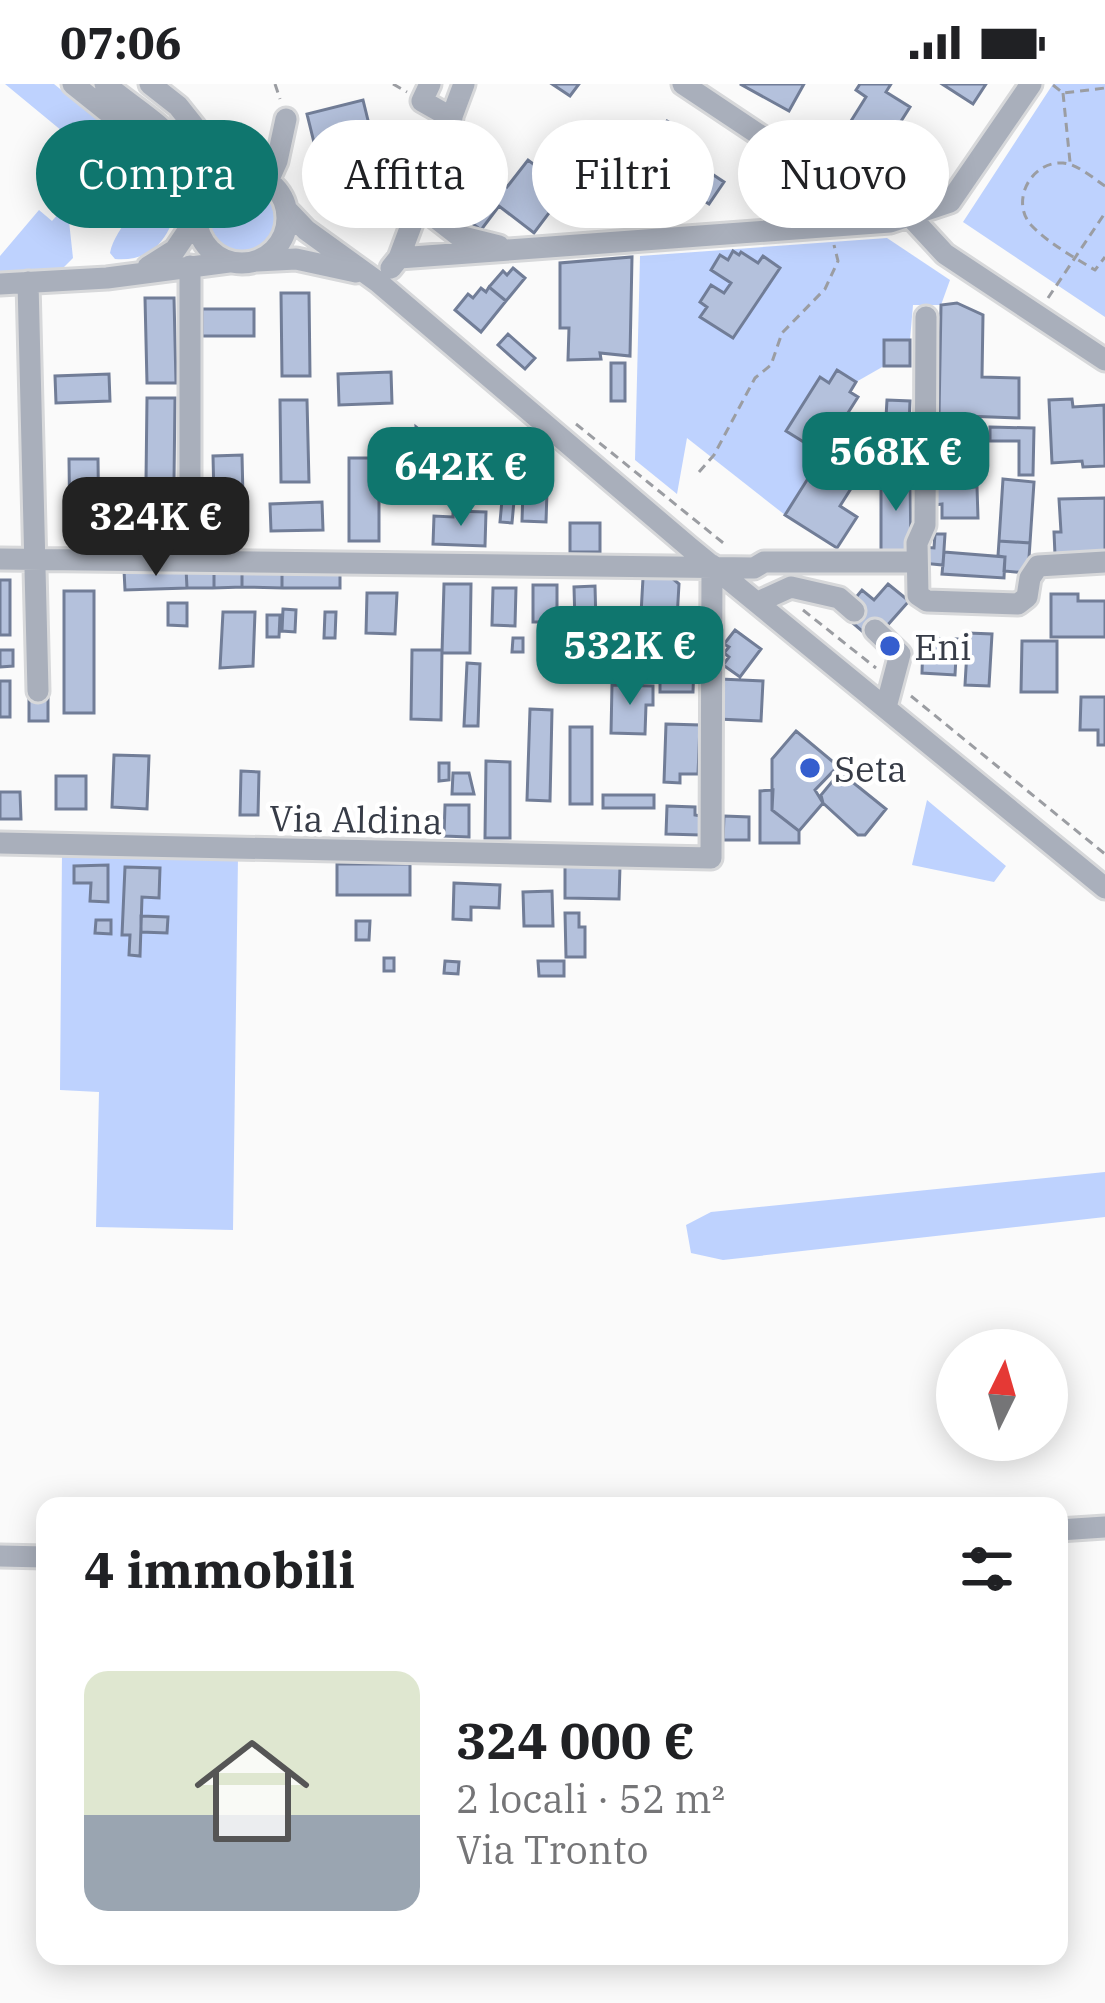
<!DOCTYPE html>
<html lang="it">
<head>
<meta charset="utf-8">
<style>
  :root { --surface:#fff; --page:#f2f2f2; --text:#202124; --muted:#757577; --accent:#0f766e }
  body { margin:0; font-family:"IBM Plex Serif",serif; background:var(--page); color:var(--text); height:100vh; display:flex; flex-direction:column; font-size:45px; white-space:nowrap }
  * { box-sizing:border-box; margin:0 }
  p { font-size:39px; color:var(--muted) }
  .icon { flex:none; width:66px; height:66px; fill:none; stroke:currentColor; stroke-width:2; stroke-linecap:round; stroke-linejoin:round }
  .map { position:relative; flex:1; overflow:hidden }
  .side { position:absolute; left:36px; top:1413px; width:1032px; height:468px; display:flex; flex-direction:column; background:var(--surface); border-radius:24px; box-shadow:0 6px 30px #0003 }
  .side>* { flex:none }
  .top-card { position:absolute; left:36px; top:36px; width:1035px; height:108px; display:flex; gap:24px }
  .needle { width:78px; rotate:5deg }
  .tools { position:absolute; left:936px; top:1245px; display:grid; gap:24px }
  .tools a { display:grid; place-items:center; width:132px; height:132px; border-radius:50%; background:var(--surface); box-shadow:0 6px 30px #0003; font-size:60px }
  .price { position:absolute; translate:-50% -102px; padding:0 27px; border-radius:24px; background:var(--accent); color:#fff; font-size:39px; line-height:78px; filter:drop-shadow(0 3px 6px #0008) }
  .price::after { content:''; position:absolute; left:50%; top:72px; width:36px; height:27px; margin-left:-18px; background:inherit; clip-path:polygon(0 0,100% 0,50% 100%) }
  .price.selected { background:#222; color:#fff }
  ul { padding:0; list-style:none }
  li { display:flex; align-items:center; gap:36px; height:300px; padding:0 48px }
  li span { display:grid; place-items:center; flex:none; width:336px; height:240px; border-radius:24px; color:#555 }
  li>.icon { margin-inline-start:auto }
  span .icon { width:144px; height:144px; fill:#fffc; stroke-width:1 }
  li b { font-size:51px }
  h2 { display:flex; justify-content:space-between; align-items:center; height:144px; padding:0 48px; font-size:51px }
  .chip { padding:0 42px; border-radius:54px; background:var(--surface); box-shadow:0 6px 30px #0003; font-size:42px; line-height:108px }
  .chip.selected { background:var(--accent); color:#fff }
  .status { display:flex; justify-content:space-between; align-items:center; height:84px; padding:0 60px; background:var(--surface); direction:ltr }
  .status svg { height:33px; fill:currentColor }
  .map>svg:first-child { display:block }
  .green { fill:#bed2fe }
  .building { fill:#b4c1dc; stroke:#717d97; stroke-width:3 }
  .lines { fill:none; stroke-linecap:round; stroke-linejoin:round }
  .minor-casing { stroke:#d7d8da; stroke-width:27 }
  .path { stroke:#9b9da2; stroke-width:3; stroke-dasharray:9 6; stroke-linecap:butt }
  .minor { stroke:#a9afbb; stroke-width:21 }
  .poi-dot { fill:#355ece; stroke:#fff; stroke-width:4.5 }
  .labels { text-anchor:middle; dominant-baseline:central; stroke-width:9; stroke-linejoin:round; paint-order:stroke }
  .poi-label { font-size:36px; fill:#373c47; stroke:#fff; text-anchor:start }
  .street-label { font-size:36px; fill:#373c47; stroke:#fff }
</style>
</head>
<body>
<div class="status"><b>07:06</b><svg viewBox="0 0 49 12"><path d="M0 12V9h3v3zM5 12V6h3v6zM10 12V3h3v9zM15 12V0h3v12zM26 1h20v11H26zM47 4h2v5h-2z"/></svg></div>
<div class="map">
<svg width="1105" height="1919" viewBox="0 0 1105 1919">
  <rect width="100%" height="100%" fill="#fafafa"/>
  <!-- green -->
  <path class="green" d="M5 0H54L156 83 157 89 136 108Z
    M1053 0H1105V233L963 138Z
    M171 97 178 102C178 141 160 179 115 175L110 169C115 143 148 111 171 97Z
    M83 100 110 123 107 137 94 138 68 118Z
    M209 135a33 33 0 1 1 66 0a33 33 0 1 1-66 0Z
    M39 126 52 137 59 129 69 137 73 174 63 184 0 189V172Z
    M887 154 950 196 941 221H913L910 256 884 257V282L856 298 837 286 829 299 819 294 787 347 821 369 785 431 687 354 677 410 635 376 640 172Z
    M927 716 1006 782 994 798 912 781Z
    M62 768 238 772 233 1146 96 1143 99 1008 60 1006Z
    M1105 1088V1133L723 1176 691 1169 686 1141 711 1128Z"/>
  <!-- building -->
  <path class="building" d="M552 0H579L570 12Z
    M740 0H804L789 27Z
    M860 0H891L886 8 910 23 891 53 880 47 871 61 846 45 866 13 856 6Z
    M942 0H986L973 20Z
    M363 16 378 77 322 91 307 30Z
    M667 37 699 58 688 74 724 98 709 120 701 115 697 120 667 101 658 115 635 99 654 71 647 67Z
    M460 61 494 87 491 91 507 103 528 76 567 105 534 149 499 122 481 146 434 111 452 87 445 81Z
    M733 167 739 171 741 168 758 179 763 172 780 184 733 254 700 233 707 223 700 218 711 201 724 209 731 199 711 186 720 171 728 176Z
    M632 173 630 272 600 269 601 275 568 276 569 244H560V179Z
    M513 184 525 194 506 217 489 203 503 187 507 191Z
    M489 203 506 217 481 248 455 226 468 210 473 214 481 204 486 208Z
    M281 209H309L310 292H282Z
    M145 214H174L176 299H147Z
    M957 219 983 231 982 293 1019 294V334L939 331 941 221Z
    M202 225H254V252H202Z
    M508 250 535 274 525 285 498 261Z
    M884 256H910V282H884Z
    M611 279H625V317H611Z
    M837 286 856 298 850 308 858 313 839 343 855 353 839 380 786 347 820 293 829 299Z
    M391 288 392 319 339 321 338 290Z
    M109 290 110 317 56 319 55 292Z
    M147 314H175L174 398 146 397Z
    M1072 315 1073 323 1104 321 1105 382 1083 383 1082 377 1052 379 1049 316Z
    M280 316H307L309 398H281Z
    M887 316 910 317 908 364 878 362 879 332 886 333Z
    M416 343 473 391V398L418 399Z
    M990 343 1034 344 1033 391H1019V357H990Z
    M940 356H986V384H940Z
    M242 371 244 456 215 457 213 372Z
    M349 374H379V457H349Z
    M69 375H98L99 456H70Z
    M817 380 852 403 840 422 857 433 837 464 785 431Z
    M881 391H910L911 468H881Z
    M1003 395 1034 398 1030 459 999 457Z
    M960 399V403H977L978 434H942V420L935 421 934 400Z
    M523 406 547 407 546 438 522 437Z
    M1105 414V469L1055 471 1054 448H1061L1059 415Z
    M502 416 514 417 512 439 500 438Z
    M186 418 187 447 136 448 135 419Z
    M322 418 323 446 271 447 270 420Z
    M453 427 486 428 485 462 433 460 434 432 453 433Z
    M570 439H600V468H570Z
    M935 450H945L943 481 921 479 922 463 934 464Z
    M999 457 1030 459 1028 489 1004 487 1005 473 998 472Z
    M944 468 1005 473 1004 494 942 490Z
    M242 483H282V504L242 503Z
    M242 483V503L214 504V484Z
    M282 483 340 485V504H282Z
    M186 484 187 504 125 506 124 486Z
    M186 484H214V504H187Z
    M671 493 679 500 677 535H649L641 530 643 494Z
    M0 496H10V551H0Z
    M444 500H471L470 569H442Z
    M888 500 909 517 885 544 869 553 848 535 853 517 862 506 874 516Z
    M533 501H557V538H533Z
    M595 502 596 540H575L574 503Z
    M493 504H516L515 542 492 541Z
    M64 507H94V629H64Z
    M367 509H397L395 550 366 549Z
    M1051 510H1078V517H1105V553H1051Z
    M168 519H187V542L168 541Z
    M283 525 296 526 295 548 282 547Z
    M607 527 634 528V542L606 541Z
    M223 528H255L253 582 220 584Z
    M325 528H336L335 554H324Z
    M267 531H280L279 553H267Z
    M735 546 761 565 740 593 723 581 729 573 724 569 729 563 724 560Z
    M968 549 992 550 989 602 965 601Z
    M548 551 564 552 563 566 547 565Z
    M513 554H523V568H512Z
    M923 554 957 555 955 591 922 589Z
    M1022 557H1057V608H1021Z
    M660 561 700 562V580H694L693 608H660Z
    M0 566H13V582L0 583Z
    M412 566H442L441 636 411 635Z
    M467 579 480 580 478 642H464Z
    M720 595 763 597 761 637 718 635Z
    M0 597H10V633H0Z
    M612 601 653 602V621H646L645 650 611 649Z
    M1081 613H1105V661H1098V646H1080Z
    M29 614H48V637H29Z
    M530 625 552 626 550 717 527 716Z
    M666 640 700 641 698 690H680V699L664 698Z
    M570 643H592V720H570Z
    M796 647 838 682 815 706 823 719 799 747 772 726V675Z
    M114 671 149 672 147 725 112 723Z
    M486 677 510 678V754H485Z
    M439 679H449V696L439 697Z
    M241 687 259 688 258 731H240Z
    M840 688 886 725 865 751H858L823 719 821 711Z
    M453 689H469L474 710H452Z
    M56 692H86V725H56Z
    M773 706 772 726 799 747V759H760V707Z
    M0 708H20L21 735H0Z
    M603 711H654V724H603Z
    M445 721H469V753L444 752Z
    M667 722 695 723V731L701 732 700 751 666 750Z
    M724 732 749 733V756H723Z
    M337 780H410V811H337Z
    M108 781V818L90 817 91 799H74V782Z
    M565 781 620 782 619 815 565 814Z
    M125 783 160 784 159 814 142 813 140 872 129 871 130 851H122Z
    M454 799 500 801 499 824 471 823V836L453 835Z
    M552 807 553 842H524L523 808Z
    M565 829H579V843H585V873H566Z
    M141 832 168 833 167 849 141 848Z
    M96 836H111V850L95 849Z
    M356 837H370L369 856H356Z
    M384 874H394V887H384Z
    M445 877 459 878 458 890 444 889Z
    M538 877H564V892H539Z"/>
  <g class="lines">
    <!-- minor casing -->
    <g class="minor-casing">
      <path id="minor" d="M73 0 158 68C177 99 140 115 113 115
        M105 0C153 40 193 53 197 122
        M150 0 178 22 217 71 250 88
        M430 0 422 17 452 34
        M683 0 890 138
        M197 134a45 45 0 1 1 90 0a45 45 0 1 1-90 0Z
        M268 97 277 77 286 35
        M419 121 459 152 499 162
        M287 126 306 146 378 198 689 463 1105 804
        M909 131 945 170 1105 276
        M399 174 890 138 950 118 1031 0
        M257 177 296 175 356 188
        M190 182V398
        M148 183 175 166 196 135
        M391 184 399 174 464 0
        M28 198 38 607
        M0 200 107 194 229 178
        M926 233 925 441 917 459 918 511 927 517 1018 520 1027 513 1030 494 1038 482 1105 478
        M0 475 754 484 764 478H916
        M758 518 791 503 839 514 854 527
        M875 546 900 570 886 623
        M654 556 664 551 712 552
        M0 759 711 774 712 481
        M1059 1446 1105 1443
        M0 1472 45 1473"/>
    </g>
    <!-- path -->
    <path class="path" d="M275 0 280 15
      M393 0 407 8
      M1053 1 1063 9 1105 4
      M1063 9 1070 78
      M1105 102C1093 94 1077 80 1063 79 1031 77 1010 117 1031 141 1048 159 1075 174 1095 186L1105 173
      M151 129 166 142
      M1048 214 1105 129
      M576 340 727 462
      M699 388 714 371 755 294 771 281 782 249 825 205 838 177 834 161
      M803 526 876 584
      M911 612 1105 770"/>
    <!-- minor -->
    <use href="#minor" class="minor"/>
  </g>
  <!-- markers -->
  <g class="poi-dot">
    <circle cx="890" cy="562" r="12"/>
    <circle cx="810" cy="684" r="12"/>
  </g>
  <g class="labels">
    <!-- poi labels -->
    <g class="poi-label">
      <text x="914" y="562">Eni</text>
      <text x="834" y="684">Seta</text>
    </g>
    <!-- street labels -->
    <g class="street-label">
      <text transform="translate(356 735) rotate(1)">Via Aldina</text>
    </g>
  </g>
</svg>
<div class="tools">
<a><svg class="needle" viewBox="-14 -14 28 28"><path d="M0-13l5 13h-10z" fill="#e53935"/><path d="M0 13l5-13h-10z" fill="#757577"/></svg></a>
</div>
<b class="price" style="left:896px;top:430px">568K €</b>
<b class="price" style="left:461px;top:445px">642K €</b>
<b class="price selected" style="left:156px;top:495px">324K €</b>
<b class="price" style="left:630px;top:624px">532K €</b>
<div class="top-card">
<a class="chip selected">Compra</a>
<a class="chip">Affitta</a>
<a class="chip">Filtri</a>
<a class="chip">Nuovo</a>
</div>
<section class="side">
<h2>4 immobili<svg class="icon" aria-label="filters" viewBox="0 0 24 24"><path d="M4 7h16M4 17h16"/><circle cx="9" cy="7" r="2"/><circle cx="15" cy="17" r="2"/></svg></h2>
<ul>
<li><span style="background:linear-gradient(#dfe7d0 60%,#9aa5b1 0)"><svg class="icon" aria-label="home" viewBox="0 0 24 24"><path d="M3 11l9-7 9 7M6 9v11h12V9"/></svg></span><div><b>324 000 €</b><p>2 locali · 52 m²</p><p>Via Tronto</p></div></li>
</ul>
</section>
</div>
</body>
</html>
